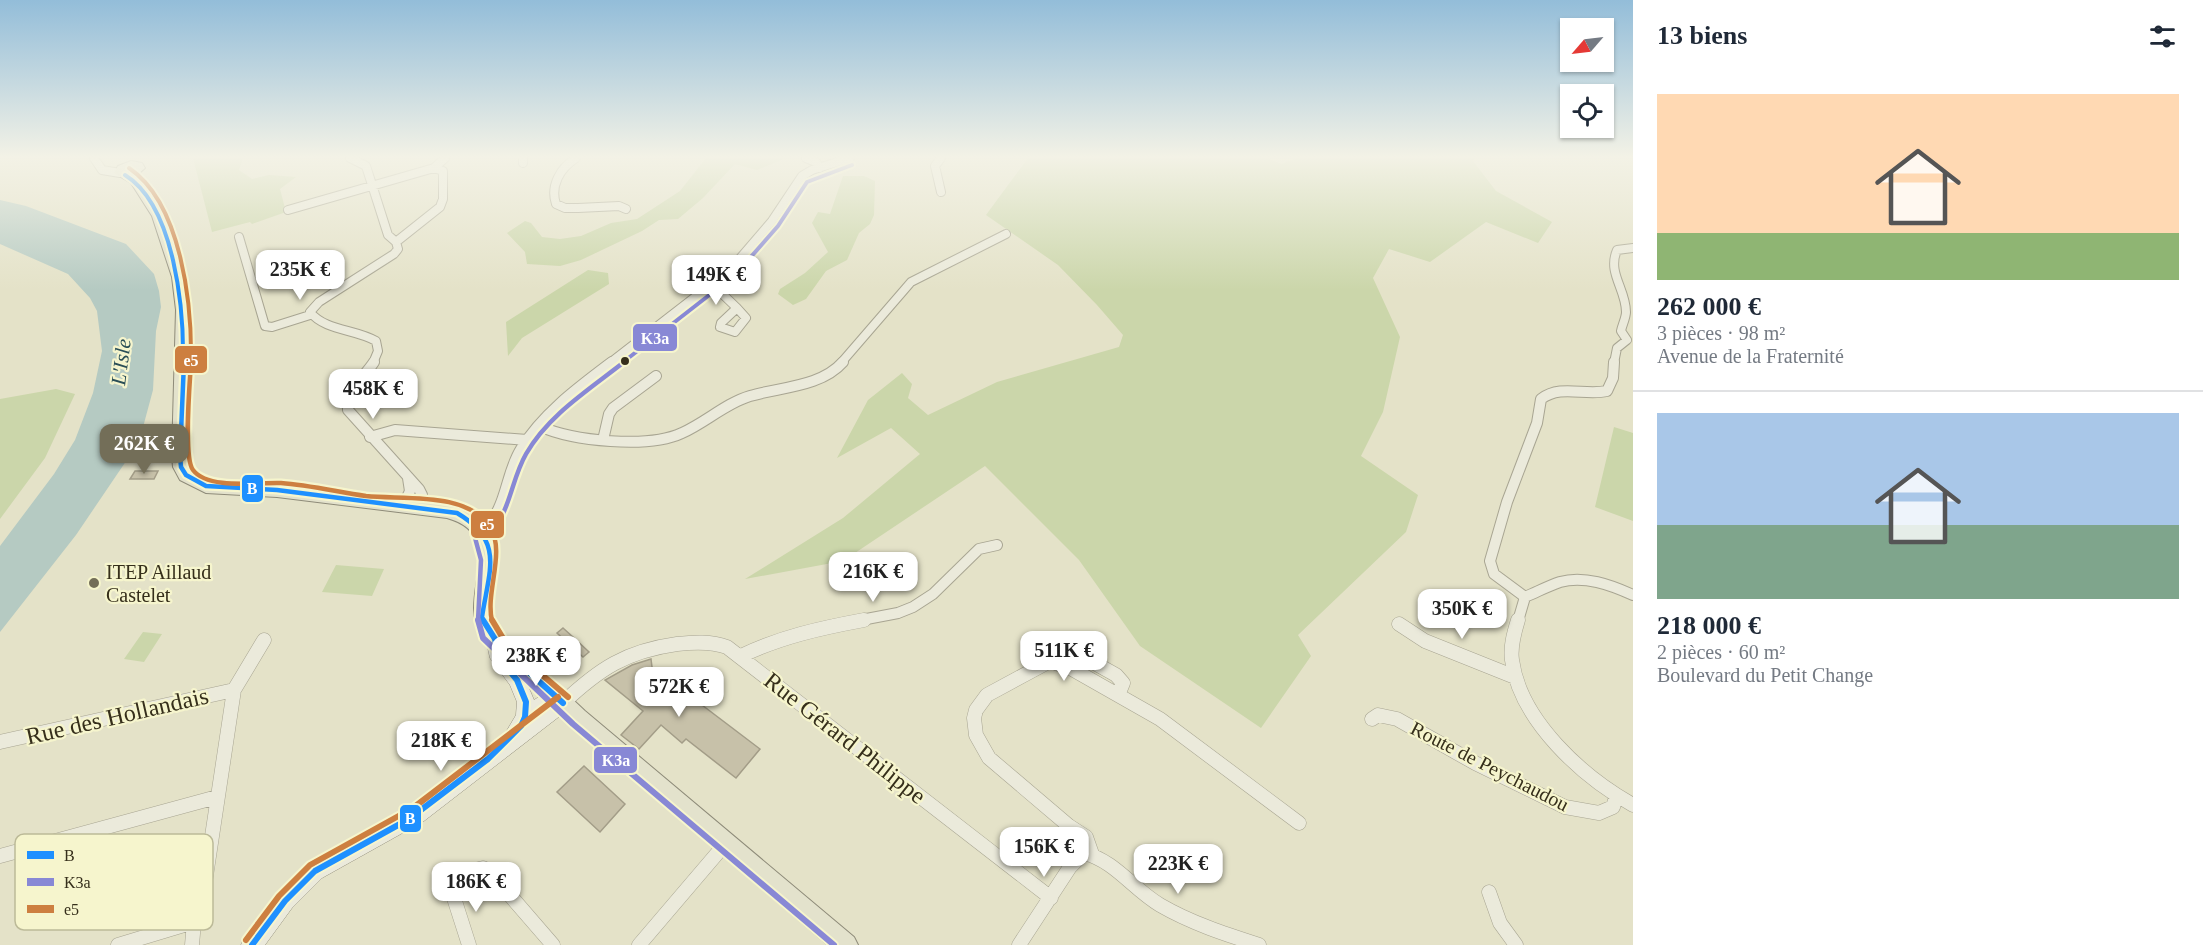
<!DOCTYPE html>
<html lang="fr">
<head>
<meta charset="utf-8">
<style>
  :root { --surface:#fff; --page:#f2f2f3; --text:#1f2937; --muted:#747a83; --line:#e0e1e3; --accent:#736e58 }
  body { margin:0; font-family:"Times New Roman",serif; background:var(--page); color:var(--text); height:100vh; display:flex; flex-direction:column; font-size:22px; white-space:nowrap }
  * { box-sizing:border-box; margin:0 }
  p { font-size:20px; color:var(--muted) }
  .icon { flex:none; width:33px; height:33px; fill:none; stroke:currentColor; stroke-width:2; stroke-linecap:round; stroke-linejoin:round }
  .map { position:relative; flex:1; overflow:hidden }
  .sheet { display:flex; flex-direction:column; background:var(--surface); width:570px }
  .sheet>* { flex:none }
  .needle { width:39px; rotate:242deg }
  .fabs { position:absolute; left:1560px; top:18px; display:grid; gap:12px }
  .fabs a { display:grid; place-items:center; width:54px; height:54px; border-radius:0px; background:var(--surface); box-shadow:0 2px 4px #0004; font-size:30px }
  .price { position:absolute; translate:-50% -51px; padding:0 14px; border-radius:12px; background:#fff; color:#222; font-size:20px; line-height:39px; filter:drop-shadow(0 2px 3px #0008) }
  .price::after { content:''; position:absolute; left:50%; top:36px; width:18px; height:14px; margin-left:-9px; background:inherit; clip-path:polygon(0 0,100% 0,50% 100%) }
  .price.on { background:var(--accent); color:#fff }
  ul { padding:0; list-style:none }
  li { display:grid; align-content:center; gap:12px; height:318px; padding:0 24px }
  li+li { border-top:2px solid var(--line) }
  li span { display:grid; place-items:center; height:186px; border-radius:0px; color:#555 }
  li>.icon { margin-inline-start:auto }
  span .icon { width:108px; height:108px; fill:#fffc; stroke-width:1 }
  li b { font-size:26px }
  h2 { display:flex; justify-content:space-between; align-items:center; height:72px; padding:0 24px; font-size:26px }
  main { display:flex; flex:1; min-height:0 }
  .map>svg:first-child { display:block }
  .green { fill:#cbd6aa }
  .water { fill:#b5cac2 }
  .building { fill:#c7c1a9; stroke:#a39d88; stroke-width:1.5 }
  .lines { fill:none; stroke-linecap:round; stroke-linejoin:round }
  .street-far2-casing { stroke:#a8a592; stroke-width:10 }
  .street-far1-casing { stroke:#a8a592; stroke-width:12 }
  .street-casing { stroke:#a8a592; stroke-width:15 }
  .secondary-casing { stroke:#989482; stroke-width:1 }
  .primary-casing { stroke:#8e8b79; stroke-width:2 }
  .street-far2 { stroke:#ebeadb; stroke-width:8 }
  .street-far1 { stroke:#ebeadb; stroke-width:10 }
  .street { stroke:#ebeadb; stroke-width:14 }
  .secondary { fill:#ebeadb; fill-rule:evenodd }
  .primary { fill:#e3e2cc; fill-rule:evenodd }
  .bus-1-far2-casing { stroke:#f6f5cd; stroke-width:8 }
  .bus-1-far1-casing { stroke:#f6f5cd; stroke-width:9 }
  .bus-1-casing { stroke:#f6f5cd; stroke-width:10 }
  .bus-2-far2-casing { stroke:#f6f5cd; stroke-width:8 }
  .bus-2-far1-casing { stroke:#f6f5cd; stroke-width:9 }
  .bus-2-casing { stroke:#f6f5cd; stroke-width:10 }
  .bus-3-far2-casing { stroke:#f6f5cd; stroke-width:8 }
  .bus-3-far1-casing { stroke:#f6f5cd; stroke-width:9 }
  .bus-3-casing { stroke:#f6f5cd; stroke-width:10 }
  .bus-1-far2 { stroke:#1e90ff; stroke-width:4 }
  .bus-1-far1 { stroke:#1e90ff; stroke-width:4.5 }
  .bus-1 { stroke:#1e90ff; stroke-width:6 }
  .bus-2-far2 { stroke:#8888d5; stroke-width:4 }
  .bus-2-far1 { stroke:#8888d5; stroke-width:4.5 }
  .bus-2 { stroke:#8888d5; stroke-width:6 }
  .bus-3-far2 { stroke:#cd7f40; stroke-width:4 }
  .bus-3-far1 { stroke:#cd7f40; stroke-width:4.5 }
  .bus-3 { stroke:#cd7f40; stroke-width:6 }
  .bus-dot { fill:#362f1b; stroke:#f6f5cd; stroke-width:2 }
  .poi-dot { fill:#736e58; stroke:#f6f5cd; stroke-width:2 }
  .labels { text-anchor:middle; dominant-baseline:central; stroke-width:4.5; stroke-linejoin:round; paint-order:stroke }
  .poi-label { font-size:20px; fill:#362f1b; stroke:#f6f5cd; text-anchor:start }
  .street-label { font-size:20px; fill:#362f1b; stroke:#f6f5cd }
  .water-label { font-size:21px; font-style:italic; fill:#2a4e56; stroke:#f6f5cd }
  .near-street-label { font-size:24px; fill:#362f1b; stroke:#f6f5cd }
  .key { fill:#f6f5cd; stroke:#bcba98; stroke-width:1.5 }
  .key-label { font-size:16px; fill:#362f1b }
  .line-badge { stroke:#f6f5cd; stroke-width:2 }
  .badge-label { font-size:16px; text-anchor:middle; font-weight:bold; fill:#fff }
</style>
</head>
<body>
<main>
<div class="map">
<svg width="1633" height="945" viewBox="0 0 1633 945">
  <rect width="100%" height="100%" fill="#e4e2c8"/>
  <!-- green -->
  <path class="green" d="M193 158H243L239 170 252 179 269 175 296 177 280 189 286 212 252 224 250 222 212 232Z
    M706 158H786L757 170 735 164 703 198 678 219 659 220 642 231 581 260 560 266 527 264 525 252 507 233 525 221 531 223 542 237 560 239 581 236 611 223 637 219 680 191Z
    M1028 158H1266L1282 164 1297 158H1475L1473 161 1496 191 1552 222 1538 243 1486 222 1430 262 1389 249 1373 278 1400 337 1383 412 1361 456 1418 495 1406 532 1298 635 1311 656 1261 728 1140 646 1079 560 985 466 843 561 745 579 843 518 920 454 891 428 837 458 868 400 902 373 912 384 908 398 928 415 997 382 1119 347 1123 335 1097 305 1058 265 986 215Z
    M843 176H864L875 181 874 215 870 224 859 233 847 260 826 271 806 299 793 305 778 294 780 289 805 273 828 252 812 223 818 212 830 214Z
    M588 270 608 273 609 284 522 338 508 356 506 322Z
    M56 389 75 394 45 458 0 519V399Z
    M1614 427 1633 433V521L1595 507Z
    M336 565 384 569 372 596 322 592Z
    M143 632 162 634 144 662 124 659Z"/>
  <!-- water -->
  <path class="water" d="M0 200 26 206 126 244 154 274 159 291 161 307 156 331 153 390 139 442 76 535 0 632V546L54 474 75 440 93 393 102 351 97 311 90 298 68 274 0 244Z"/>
  <!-- building -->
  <path class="building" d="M135 471H158L154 479H130Z
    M563 628 573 637 589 652 583 657 557 633Z
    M651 659 652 667 760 749 736 778 686 739 682 743 661 725 639 749 621 735 643 711 605 680 632 665Z
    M584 766 625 804 600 832 557 792Z"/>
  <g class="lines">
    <!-- street-far2 casing -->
    <g class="street-far2-casing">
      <path id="street-far2" d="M94 158 102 170 120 173
        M350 158 366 166 388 235 396 242
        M523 158V163
        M576 158C560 168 550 186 556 204L565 208H578L619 206 626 209
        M806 158 816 162 820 168
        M941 158 935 166 941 192
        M288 210 434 168 445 158
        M239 237 265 326 272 327 310 315
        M396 242 440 207 443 199V171L434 168
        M712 284 737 308
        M737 308 746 318 735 332 720 327 721 323Z
        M1627 340 1621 331C1622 325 1626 318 1626 312 1626 289 1607 273 1617 250L1633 248
        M373 363 378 351 376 341C356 329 325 331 310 312L319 302 394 254 398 249 396 242
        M610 363 730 270 772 221 802 176 812 170 850 158
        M841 363 911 282 1006 234
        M1614 363 1617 348 1627 340"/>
    </g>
    <!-- street-far1 casing -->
    <g class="street-far1-casing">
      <path id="street-far1" d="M374 362C363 379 347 388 348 410L419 489 422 495V507
        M539 426C573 441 648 449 682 433 705 423 726 403 750 396 780 387 821 387 843 362
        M370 437 395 430 527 440
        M603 440 609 414 613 408 656 376
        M403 506 410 491 408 478
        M481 531C508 510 504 476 521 449 543 413 579 387 612 362
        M1525 597C1537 592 1548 586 1560 582 1584 575 1611 585 1633 595
        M856 621 898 613 913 607 933 594 979 549 997 545
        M1518 621 1525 597 1494 574 1490 561 1507 502 1537 423 1541 399C1561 384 1584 396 1607 391L1613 378 1614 362"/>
    </g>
    <!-- street casing -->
    <g class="street-casing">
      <path id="street" d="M1518 620C1514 633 1510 647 1512 660 1520 721 1583 777 1633 805
        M1399 624 1425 641 1515 677
        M741 656C780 637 821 628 864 620
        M1060 663 1066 653 1073 651 1116 675 1123 683 1118 695
        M563 703C599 669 626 651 677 644 694 642 711 641 727 647L1051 898
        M1372 719 1378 715 1397 719 1475 763 1565 807 1599 813 1613 807 1616 797
        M0 742 234 690
        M1092 854 1086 837 1069 826 989 758 976 735 974 718 976 710 987 695 1050 661 1072 669 1160 719 1299 823
        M0 856 217 797
        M1489 892 1500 923 1516 945
        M118 945 194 922
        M192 945 194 922 203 896 234 690 264 640
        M469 945 453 895C456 879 468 871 483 868L489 871 553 945
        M639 945 726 843
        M1019 945 1070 867 1084 853C1115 861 1133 889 1160 905 1191 923 1225 934 1259 945"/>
    </g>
    <!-- secondary casing -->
    <g class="secondary-casing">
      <path id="secondary" d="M495 631 501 634 507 655 523 674 534 700C545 692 557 692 569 697L572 703 569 709 424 821 322 878 292 908 265 945H241L244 937 278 894 308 864 410 807 503 737 516 715 517 702 510 685 490 658 486 639 489 634Z"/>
    </g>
    <!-- primary casing -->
    <g class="primary-casing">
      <path id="primary" d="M131 161 142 163 145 168 136 176 140 178 164 216 186 277 190 310 188 456 192 470 209 480 277 483 447 504 474 515 485 524 493 536 498 554 492 607 497 628 585 711 854 937 858 945H828L571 725 482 639C478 629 474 619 474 608 474 573 497 532 447 518L277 497 206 493 180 480 173 467 172 456 176 310 172 277 152 216 131 183 114 173 118 166Z"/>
    </g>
    <!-- street-far2 -->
    <use href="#street-far2" class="street-far2"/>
    <!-- street-far1 -->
    <use href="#street-far1" class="street-far1"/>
    <!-- street -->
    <use href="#street" class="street"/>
    <!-- secondary -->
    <use href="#secondary" class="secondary"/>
    <!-- primary -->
    <use href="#primary" class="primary"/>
    <!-- bus-1-far2 casing -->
    <g class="bus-1-far2-casing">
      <path id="bus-1-far2" d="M125 175C175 206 184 310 183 363"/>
    </g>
    <!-- bus-1-far1 casing -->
    <g class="bus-1-far1-casing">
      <path id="bus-1-far1" d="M184 362 180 456 181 467 186 475 206 486 277 490 457 513C505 541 489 570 482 617L483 621"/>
    </g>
    <!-- bus-1 casing -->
    <g class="bus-1-casing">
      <path id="bus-1" d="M513 658 563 703
        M252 945 285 901 315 871 409 819 488 759 521 726 525 717 526 702 517 680 499 658 495 639 483 620"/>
    </g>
    <!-- bus-2-far2 casing -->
    <g class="bus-2-far2-casing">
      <path id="bus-2-far2" d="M622 363 735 275 778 226 807 182 852 165"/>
    </g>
    <!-- bus-2-far1 casing -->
    <g class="bus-2-far1-casing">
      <path id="bus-2-far1" d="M474 534 481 560 478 621
        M486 537C511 514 510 482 526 454 548 415 590 389 624 362"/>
    </g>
    <!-- bus-2 casing -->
    <g class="bus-2-casing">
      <path id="bus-2" d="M478 620 483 638 573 724 834 945"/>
    </g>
    <!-- bus-3-far2 casing -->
    <g class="bus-3-far2-casing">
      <path id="bus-3-far2" d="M129 168C182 204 192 305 191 363"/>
    </g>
    <!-- bus-3-far1 casing -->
    <g class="bus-3-far1-casing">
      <path id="bus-3-far1" d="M191 362C190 382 183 457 193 470 208 490 258 482 281 483 309 485 338 492 366 496 403 500 467 491 490 527 506 552 485 592 492 621"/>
    </g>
    <!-- bus-3 casing -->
    <g class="bus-3-casing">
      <path id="bus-3" d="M492 620 507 645 568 697
        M246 940 279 896 310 865 413 808 558 697"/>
    </g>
    <!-- bus-1-far2 -->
    <use href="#bus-1-far2" class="bus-1-far2"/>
    <!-- bus-1-far1 -->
    <use href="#bus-1-far1" class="bus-1-far1"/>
    <!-- bus-1 -->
    <use href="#bus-1" class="bus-1"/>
    <!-- bus-2-far2 -->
    <use href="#bus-2-far2" class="bus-2-far2"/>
    <!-- bus-2-far1 -->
    <use href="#bus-2-far1" class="bus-2-far1"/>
    <!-- bus-2 -->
    <use href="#bus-2" class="bus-2"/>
    <!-- bus-3-far2 -->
    <use href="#bus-3-far2" class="bus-3-far2"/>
    <!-- bus-3-far1 -->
    <use href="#bus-3-far1" class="bus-3-far1"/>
    <!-- bus-3 -->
    <use href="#bus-3" class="bus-3"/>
  </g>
  <!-- sky -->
  <linearGradient id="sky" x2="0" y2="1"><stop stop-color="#93bdd9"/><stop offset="0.54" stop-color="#f3f2e6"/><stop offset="1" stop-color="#f3f2e6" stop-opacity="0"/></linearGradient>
  <rect width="1633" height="290" fill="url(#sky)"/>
  <!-- markers -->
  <circle class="bus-dot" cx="625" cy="361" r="5"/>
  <circle class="poi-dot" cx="94" cy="583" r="6"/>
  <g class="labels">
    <!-- poi labels -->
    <g class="poi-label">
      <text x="106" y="572">ITEP Aillaud<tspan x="106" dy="23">Castelet</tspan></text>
    </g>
    <!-- street labels -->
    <g class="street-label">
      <text transform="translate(1490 766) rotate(27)">Route de Peychaudou</text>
    </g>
    <!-- water labels -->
    <g class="water-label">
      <text transform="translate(121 362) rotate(-83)">L'Isle</text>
    </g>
    <!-- near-street labels -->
    <g class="near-street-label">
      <text transform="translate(117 716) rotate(-13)">Rue des Hollandais</text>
      <text transform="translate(845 738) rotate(38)">Rue Gérard Philippe</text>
    </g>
  </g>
  <!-- legend -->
  <rect x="15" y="834" width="198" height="96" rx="9" class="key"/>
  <rect x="27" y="851" width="27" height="8" fill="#1e90ff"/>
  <rect x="27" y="878" width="27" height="8" fill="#8888d5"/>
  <rect x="27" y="905" width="27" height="8" fill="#cd7f40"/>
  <g class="key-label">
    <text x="64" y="861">B</text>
    <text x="64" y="888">K3a</text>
    <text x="64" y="915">e5</text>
  </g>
  <g class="line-badge">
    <rect x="632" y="323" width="46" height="29" rx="6" fill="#8888d5"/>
    <rect x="174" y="345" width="34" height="29" rx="6" fill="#cd7f40"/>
    <rect x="241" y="474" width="23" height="29" rx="6" fill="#1e90ff"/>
    <rect x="470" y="510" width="35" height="29" rx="6" fill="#cd7f40"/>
    <rect x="593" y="746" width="45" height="28" rx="6" fill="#8888d5"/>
    <rect x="399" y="804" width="23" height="29" rx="6" fill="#1e90ff"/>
  </g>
  <g class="badge-label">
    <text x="655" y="344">K3a</text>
    <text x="191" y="366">e5</text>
    <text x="252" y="494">B</text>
    <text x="487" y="530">e5</text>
    <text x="616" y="766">K3a</text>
    <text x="410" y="824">B</text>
  </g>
</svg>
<div class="fabs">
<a><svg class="needle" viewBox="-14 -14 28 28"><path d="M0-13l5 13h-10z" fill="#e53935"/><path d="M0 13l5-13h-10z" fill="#747a83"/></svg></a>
<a><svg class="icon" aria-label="locate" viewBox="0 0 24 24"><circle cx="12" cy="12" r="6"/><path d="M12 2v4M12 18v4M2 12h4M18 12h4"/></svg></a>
</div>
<b class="price" style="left:300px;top:301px">235K €</b>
<b class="price" style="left:716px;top:306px">149K €</b>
<b class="price" style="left:373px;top:420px">458K €</b>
<b class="price on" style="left:144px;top:475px">262K €</b>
<b class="price" style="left:873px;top:603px">216K €</b>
<b class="price" style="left:1462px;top:640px">350K €</b>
<b class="price" style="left:1064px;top:682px">511K €</b>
<b class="price" style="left:536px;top:687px">238K €</b>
<b class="price" style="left:679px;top:718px">572K €</b>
<b class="price" style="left:441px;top:772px">218K €</b>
<b class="price" style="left:1044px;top:878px">156K €</b>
<b class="price" style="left:1178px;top:895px">223K €</b>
<b class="price" style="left:476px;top:913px">186K €</b>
</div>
<section class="sheet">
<h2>13 biens<svg class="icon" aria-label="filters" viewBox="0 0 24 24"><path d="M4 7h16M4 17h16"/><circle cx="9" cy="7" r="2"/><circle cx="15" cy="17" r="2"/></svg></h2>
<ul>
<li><span style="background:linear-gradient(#ffd9b3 75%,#8fb573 0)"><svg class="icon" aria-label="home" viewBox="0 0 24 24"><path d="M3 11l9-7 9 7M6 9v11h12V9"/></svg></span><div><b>262 000 €</b><p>3 pièces · 98 m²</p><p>Avenue de la Fraternité</p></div></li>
<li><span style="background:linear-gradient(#a9c7e8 60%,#7fa58c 0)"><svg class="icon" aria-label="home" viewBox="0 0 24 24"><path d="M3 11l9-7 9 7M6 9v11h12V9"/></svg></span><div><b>218 000 €</b><p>2 pièces · 60 m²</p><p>Boulevard du Petit Change</p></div></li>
</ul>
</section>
</main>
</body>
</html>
